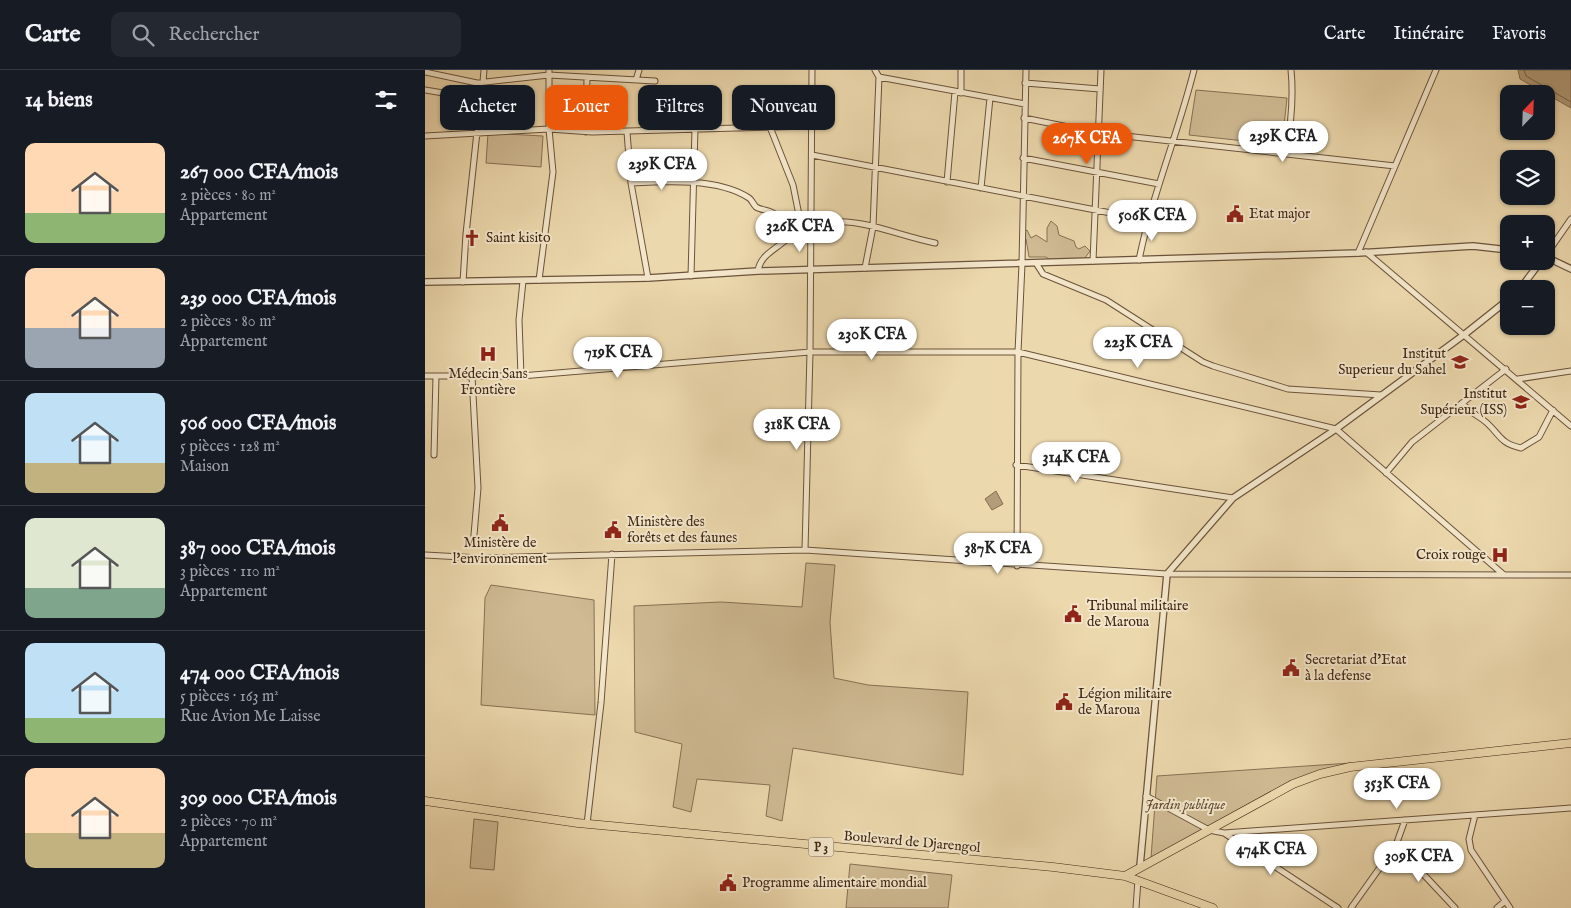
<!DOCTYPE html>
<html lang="fr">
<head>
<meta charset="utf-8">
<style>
  :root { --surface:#171b24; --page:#242831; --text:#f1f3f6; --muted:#9ea1a6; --line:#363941; --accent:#ea580c }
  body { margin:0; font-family:"IM FELL English",serif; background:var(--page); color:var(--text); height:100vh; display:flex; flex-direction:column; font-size:19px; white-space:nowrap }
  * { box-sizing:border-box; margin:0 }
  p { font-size:16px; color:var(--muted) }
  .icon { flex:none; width:28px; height:28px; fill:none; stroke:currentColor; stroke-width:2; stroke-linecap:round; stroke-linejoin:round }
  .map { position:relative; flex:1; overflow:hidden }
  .panel { display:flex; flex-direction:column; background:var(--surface); width:425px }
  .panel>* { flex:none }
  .top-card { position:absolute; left:15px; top:15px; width:475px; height:45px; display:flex; gap:10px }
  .needle { width:32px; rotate:23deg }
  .controls { position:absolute; left:1075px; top:15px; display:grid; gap:10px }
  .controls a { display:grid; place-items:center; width:55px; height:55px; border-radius:10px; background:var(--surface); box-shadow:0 1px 4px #0004; font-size:25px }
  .price { position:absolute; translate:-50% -42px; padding:0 11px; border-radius:18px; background:#fff; color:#222; font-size:16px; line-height:32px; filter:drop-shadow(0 1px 2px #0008) }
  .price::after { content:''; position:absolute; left:50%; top:30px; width:15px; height:11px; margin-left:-8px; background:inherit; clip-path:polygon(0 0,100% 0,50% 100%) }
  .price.selected { background:var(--accent); color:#fff }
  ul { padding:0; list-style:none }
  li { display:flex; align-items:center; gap:15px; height:125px; padding:0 25px }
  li+li { border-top:1px solid var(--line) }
  li span { display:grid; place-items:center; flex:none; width:140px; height:100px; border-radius:10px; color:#555 }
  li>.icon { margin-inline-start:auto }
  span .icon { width:60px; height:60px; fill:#fffc; stroke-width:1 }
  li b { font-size:21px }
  h2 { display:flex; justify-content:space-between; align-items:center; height:60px; padding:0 25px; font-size:21px }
  .tag { padding:0 18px; border-radius:10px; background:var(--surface); box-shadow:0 1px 4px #0004; font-size:18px; line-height:45px }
  .tag.selected { background:var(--accent); color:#fff }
  header { display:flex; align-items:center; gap:30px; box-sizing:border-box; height:70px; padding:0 25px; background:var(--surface); border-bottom:1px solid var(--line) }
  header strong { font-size:24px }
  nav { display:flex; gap:28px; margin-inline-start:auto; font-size:18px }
  .search { width:350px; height:45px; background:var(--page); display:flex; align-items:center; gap:12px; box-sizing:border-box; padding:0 18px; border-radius:10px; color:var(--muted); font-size:19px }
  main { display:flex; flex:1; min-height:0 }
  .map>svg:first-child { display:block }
  .green { fill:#cfba93; stroke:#887054 }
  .water { fill:#b29c79; stroke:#846d51 }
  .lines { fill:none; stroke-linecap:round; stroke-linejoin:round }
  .shore { stroke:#796247; stroke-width:1 }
  .minor-casing { stroke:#6b533b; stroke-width:7 }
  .tertiary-casing { stroke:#6b533b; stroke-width:8 }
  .primary-casing { stroke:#402715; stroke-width:9 }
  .minor { stroke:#f3e6ca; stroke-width:5 }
  .tertiary { stroke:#f3e6ca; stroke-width:5.5 }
  .primary { stroke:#ecd8ad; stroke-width:8 }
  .labels { text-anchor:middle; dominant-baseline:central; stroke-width:4; stroke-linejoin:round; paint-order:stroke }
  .shield { fill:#f3e6ca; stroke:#76604b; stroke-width:1 }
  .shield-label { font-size:12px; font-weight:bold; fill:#402715 }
  .poi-label { font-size:14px; fill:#402715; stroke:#f3e6ca; text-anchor:start }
  .park-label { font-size:14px; font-style:italic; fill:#5d442e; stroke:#f3e6ca }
  .street-label { font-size:14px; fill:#402715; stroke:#f3e6ca }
</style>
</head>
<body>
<header>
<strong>Carte</strong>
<div class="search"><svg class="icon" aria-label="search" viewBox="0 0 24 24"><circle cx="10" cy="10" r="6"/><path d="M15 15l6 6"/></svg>Rechercher</div>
<nav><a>Carte</a><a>Itinéraire</a><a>Favoris</a></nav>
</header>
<main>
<section class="panel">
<h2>14 biens<svg class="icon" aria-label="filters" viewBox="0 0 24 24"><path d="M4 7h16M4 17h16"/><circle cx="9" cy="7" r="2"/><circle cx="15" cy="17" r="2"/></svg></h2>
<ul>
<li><span style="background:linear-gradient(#ffd9b3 70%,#8fb573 0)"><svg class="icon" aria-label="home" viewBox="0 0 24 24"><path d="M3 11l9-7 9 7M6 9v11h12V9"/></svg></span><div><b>267 000 CFA/mois</b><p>2 pièces · 80 m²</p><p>Appartement</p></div></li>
<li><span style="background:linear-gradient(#ffd9b3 60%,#9aa5b1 0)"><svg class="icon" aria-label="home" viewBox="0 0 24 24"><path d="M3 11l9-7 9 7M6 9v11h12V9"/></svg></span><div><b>239 000 CFA/mois</b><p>2 pièces · 80 m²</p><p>Appartement</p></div></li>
<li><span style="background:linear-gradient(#bfe0f5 70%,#c2b280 0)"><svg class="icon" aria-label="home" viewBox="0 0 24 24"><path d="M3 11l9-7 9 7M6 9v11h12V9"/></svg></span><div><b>506 000 CFA/mois</b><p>5 pièces · 128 m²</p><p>Maison</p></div></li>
<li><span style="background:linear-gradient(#dfe7d0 70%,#7fa58c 0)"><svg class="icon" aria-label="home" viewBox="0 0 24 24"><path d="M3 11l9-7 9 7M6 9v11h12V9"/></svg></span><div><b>387 000 CFA/mois</b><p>3 pièces · 110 m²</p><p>Appartement</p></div></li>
<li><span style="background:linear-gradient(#bfe0f5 75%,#8fb573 0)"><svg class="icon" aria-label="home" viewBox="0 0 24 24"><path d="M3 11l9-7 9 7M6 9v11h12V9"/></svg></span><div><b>474 000 CFA/mois</b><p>5 pièces · 163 m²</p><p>Rue Avion Me Laisse</p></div></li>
<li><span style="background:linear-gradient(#ffd9b3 65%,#c2b280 0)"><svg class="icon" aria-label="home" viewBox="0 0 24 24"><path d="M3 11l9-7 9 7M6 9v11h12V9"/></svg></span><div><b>309 000 CFA/mois</b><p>2 pièces · 70 m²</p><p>Appartement</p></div></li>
</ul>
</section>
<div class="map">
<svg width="1146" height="838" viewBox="0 0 1146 838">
  <rect width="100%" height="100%" fill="#ecd8ad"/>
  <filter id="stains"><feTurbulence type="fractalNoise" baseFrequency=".004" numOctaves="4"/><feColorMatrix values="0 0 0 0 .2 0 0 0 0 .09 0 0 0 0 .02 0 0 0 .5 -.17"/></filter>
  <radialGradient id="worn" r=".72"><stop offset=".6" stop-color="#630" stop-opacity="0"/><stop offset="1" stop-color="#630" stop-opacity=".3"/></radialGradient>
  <!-- green -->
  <path class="green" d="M771 20 862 28 857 75 764 65Z
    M63 63 118 66 116 97 61 93Z
    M626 151 632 156 634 165 649 171 651 177 654 179 660 176 665 181 657 192 630 193 621 187H604L601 169 597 164 602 160 606 168 611 165 622 172V158Z
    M381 493 410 495 405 552 409 608 443 615 543 622 538 705 368 678 357 751 341 746 345 715 272 709 266 742 248 737 257 674 210 662 209 536 296 532 377 537Z
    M66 515 169 530 170 645 56 635 60 528Z
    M926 693 865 711 726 788 732 706Z
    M49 749 73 752 69 800 45 798Z
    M425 794 527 805 523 838H421Z"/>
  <!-- water -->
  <path class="water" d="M1093 0H1146V38L1095 9Z
    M571 421 578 434 567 440 560 429Z"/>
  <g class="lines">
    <!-- shore -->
    <path class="shore" d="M1099 0 1101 6 1146 32"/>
    <!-- minor casing -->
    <g class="minor-casing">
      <path id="minor" d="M536 0V23
        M0 2 52 13 124 5 230 11
        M454 7 600 34
        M211 10 214 0
        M58 12 59 0
        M52 13 57 62
        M600 13 675 19
        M0 20 30 25H53
        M599 48 673 63 970 96
        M345 57 368 115 377 160
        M161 62 162 7
        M202 62 206 113 223 208
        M0 66 124 59 167 62 386 56
        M861 83C866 55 869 29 866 0
        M387 85 722 150
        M598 88 734 114
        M522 112 530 22
        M206 113C241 111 294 108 324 128 327 130 328 134 331 137 337 141 346 139 352 146 355 151 355 163 359 171
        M556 118 565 28
        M941 182 1146 356
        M933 183 1011 0
        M1121 185 1146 149
        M714 190C727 125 753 64 769 0
        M668 191 676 0
        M611 193 618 204 681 230 778 292 788 296 863 319 956 325
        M440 198 448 157 454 7 450 0
        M333 201C335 187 346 182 357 173 410 132 452 161 510 173
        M266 206 270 58
        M114 210 128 102 124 59V0
        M38 212 41 164 52 62
        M0 306H96L385 282H593L911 359 1079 505
        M47 306 53 418 49 465
        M96 306 94 250 98 211
        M1093 309 1146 301
        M1037 333C1047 345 1052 344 1062 353 1076 366 1075 373 1096 378L1114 367 1128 340
        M9 385 11 306
        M591 395 808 428
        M961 403 987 372 1081 299
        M380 480 385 282 387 0
        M0 485 55 488 380 480 742 504 1146 505
        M592 496 593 282 597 194 601 0
        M721 726 784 760 799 763 913 838
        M1050 745 1044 769 1046 780 1085 838
        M162 754 176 633 187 484
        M799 763 1146 738
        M971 775 1030 838
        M711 838 713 810
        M926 838 971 775 980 750
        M1072 838 1079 832"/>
    </g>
    <!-- tertiary casing -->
    <g class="tertiary-casing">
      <path id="tertiary" d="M1121 187 1146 199
        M0 212 223 208 333 201 933 183 1048 176 1084 180
        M1095 219 1116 191
        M715 796 742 504 808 428 911 359 1040 264 1084 229"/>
    </g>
    <!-- primary casing -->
    <g class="primary-casing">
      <path id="primary" d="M0 731 153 753 628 797 700 806 788 838
        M700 806 868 714 895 704 925 697 1146 673"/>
    </g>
    <!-- minor -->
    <use href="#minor" class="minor"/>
    <!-- tertiary -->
    <use href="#tertiary" class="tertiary"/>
    <!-- primary -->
    <use href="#primary" class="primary"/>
  </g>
  <!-- icons -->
  <defs>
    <g id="civic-bare" transform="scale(1.35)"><path d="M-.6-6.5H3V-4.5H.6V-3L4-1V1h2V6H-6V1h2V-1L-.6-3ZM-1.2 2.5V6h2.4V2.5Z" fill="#8f2418" stroke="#f3e6ca" stroke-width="2.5" paint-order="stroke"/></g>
    <g id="church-bare" transform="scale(1.35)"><path d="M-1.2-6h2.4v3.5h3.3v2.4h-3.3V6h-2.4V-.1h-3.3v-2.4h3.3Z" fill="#8f2418" stroke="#f3e6ca" stroke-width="2.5" paint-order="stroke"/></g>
    <g id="hospital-bare" transform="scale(1.35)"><path d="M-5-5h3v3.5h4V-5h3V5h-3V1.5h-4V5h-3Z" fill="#8f2418" stroke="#f3e6ca" stroke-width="2.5" paint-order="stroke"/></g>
    <g id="university-bare" transform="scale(1.35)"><path d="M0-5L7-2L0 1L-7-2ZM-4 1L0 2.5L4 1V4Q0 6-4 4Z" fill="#8f2418" stroke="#f3e6ca" stroke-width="2.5" paint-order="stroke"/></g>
  </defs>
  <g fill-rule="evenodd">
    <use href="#civic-bare" x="810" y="144"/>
    <use href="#church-bare" x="47" y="168"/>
    <use href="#hospital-bare" x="63" y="284"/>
    <use href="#university-bare" x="1035" y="292"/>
    <use href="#university-bare" x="1096" y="332"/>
    <use href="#civic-bare" x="75" y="453"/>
    <use href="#civic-bare" x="188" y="460"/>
    <use href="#hospital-bare" x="1075" y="485"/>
    <use href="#civic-bare" x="648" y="544"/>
    <use href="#civic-bare" x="866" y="598"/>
    <use href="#civic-bare" x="639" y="632"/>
    <use href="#civic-bare" x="303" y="813"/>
  </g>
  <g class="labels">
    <!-- shield labels -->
    <rect class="shield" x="383.5" y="767.5" width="25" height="19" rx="4"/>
    <g class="shield-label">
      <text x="396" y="777">P 3</text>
    </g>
    <!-- poi labels -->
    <g class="poi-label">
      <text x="824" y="144">Etat major</text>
      <text x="61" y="168">Saint kisito</text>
      <text x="1021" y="284" text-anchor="end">Institut<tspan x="1021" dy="16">Superieur du Sahel</tspan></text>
      <text x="63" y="304" text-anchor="middle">Médecin Sans<tspan x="63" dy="16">Frontière</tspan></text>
      <text x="1082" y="324" text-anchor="end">Institut<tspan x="1082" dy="16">Supérieur (ISS)</tspan></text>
      <text x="202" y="452">Ministère des<tspan x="202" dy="16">forêts et des faunes</tspan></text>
      <text x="75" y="473" text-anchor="middle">Ministère de<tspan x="75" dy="16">l'environnement</tspan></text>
      <text x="1061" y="485" text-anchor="end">Croix rouge</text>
      <text x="662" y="536">Tribunal militaire<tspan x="662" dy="16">de Maroua</tspan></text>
      <text x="880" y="590">Secretariat d'Etat<tspan x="880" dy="16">à la defense</tspan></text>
      <text x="653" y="624">Légion militaire<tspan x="653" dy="16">de Maroua</tspan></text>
      <text x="317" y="813">Programme alimentaire mondial</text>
    </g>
    <!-- park labels -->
    <g class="park-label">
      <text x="760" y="735">Jardin publique</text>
    </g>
    <!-- street labels -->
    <g class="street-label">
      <text transform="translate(487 772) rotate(5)">Boulevard de Djarengol</text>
    </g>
  </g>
  <rect width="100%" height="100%" filter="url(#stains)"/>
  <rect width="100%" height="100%" fill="url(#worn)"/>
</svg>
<div class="controls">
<a><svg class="needle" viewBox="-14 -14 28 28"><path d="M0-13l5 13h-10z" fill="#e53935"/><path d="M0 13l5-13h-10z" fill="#9ea1a6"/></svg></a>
<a><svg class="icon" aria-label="layers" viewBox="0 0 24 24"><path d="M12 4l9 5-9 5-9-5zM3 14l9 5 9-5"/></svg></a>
<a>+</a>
<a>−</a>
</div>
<b class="price" style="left:858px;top:93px">239K CFA</b>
<b class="price selected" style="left:662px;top:95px">267K CFA</b>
<b class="price" style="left:237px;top:121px">239K CFA</b>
<b class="price" style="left:727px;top:172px">506K CFA</b>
<b class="price" style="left:375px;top:183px">326K CFA</b>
<b class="price" style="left:447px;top:291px">230K CFA</b>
<b class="price" style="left:713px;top:299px">223K CFA</b>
<b class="price" style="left:193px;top:309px">719K CFA</b>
<b class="price" style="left:372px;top:381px">318K CFA</b>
<b class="price" style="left:651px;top:414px">314K CFA</b>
<b class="price" style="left:573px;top:505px">387K CFA</b>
<b class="price" style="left:972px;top:740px">353K CFA</b>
<b class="price" style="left:846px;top:806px">474K CFA</b>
<b class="price" style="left:994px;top:813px">309K CFA</b>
<div class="top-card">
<a class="tag">Acheter</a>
<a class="tag selected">Louer</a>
<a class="tag">Filtres</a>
<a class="tag">Nouveau</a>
</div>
</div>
</main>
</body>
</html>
